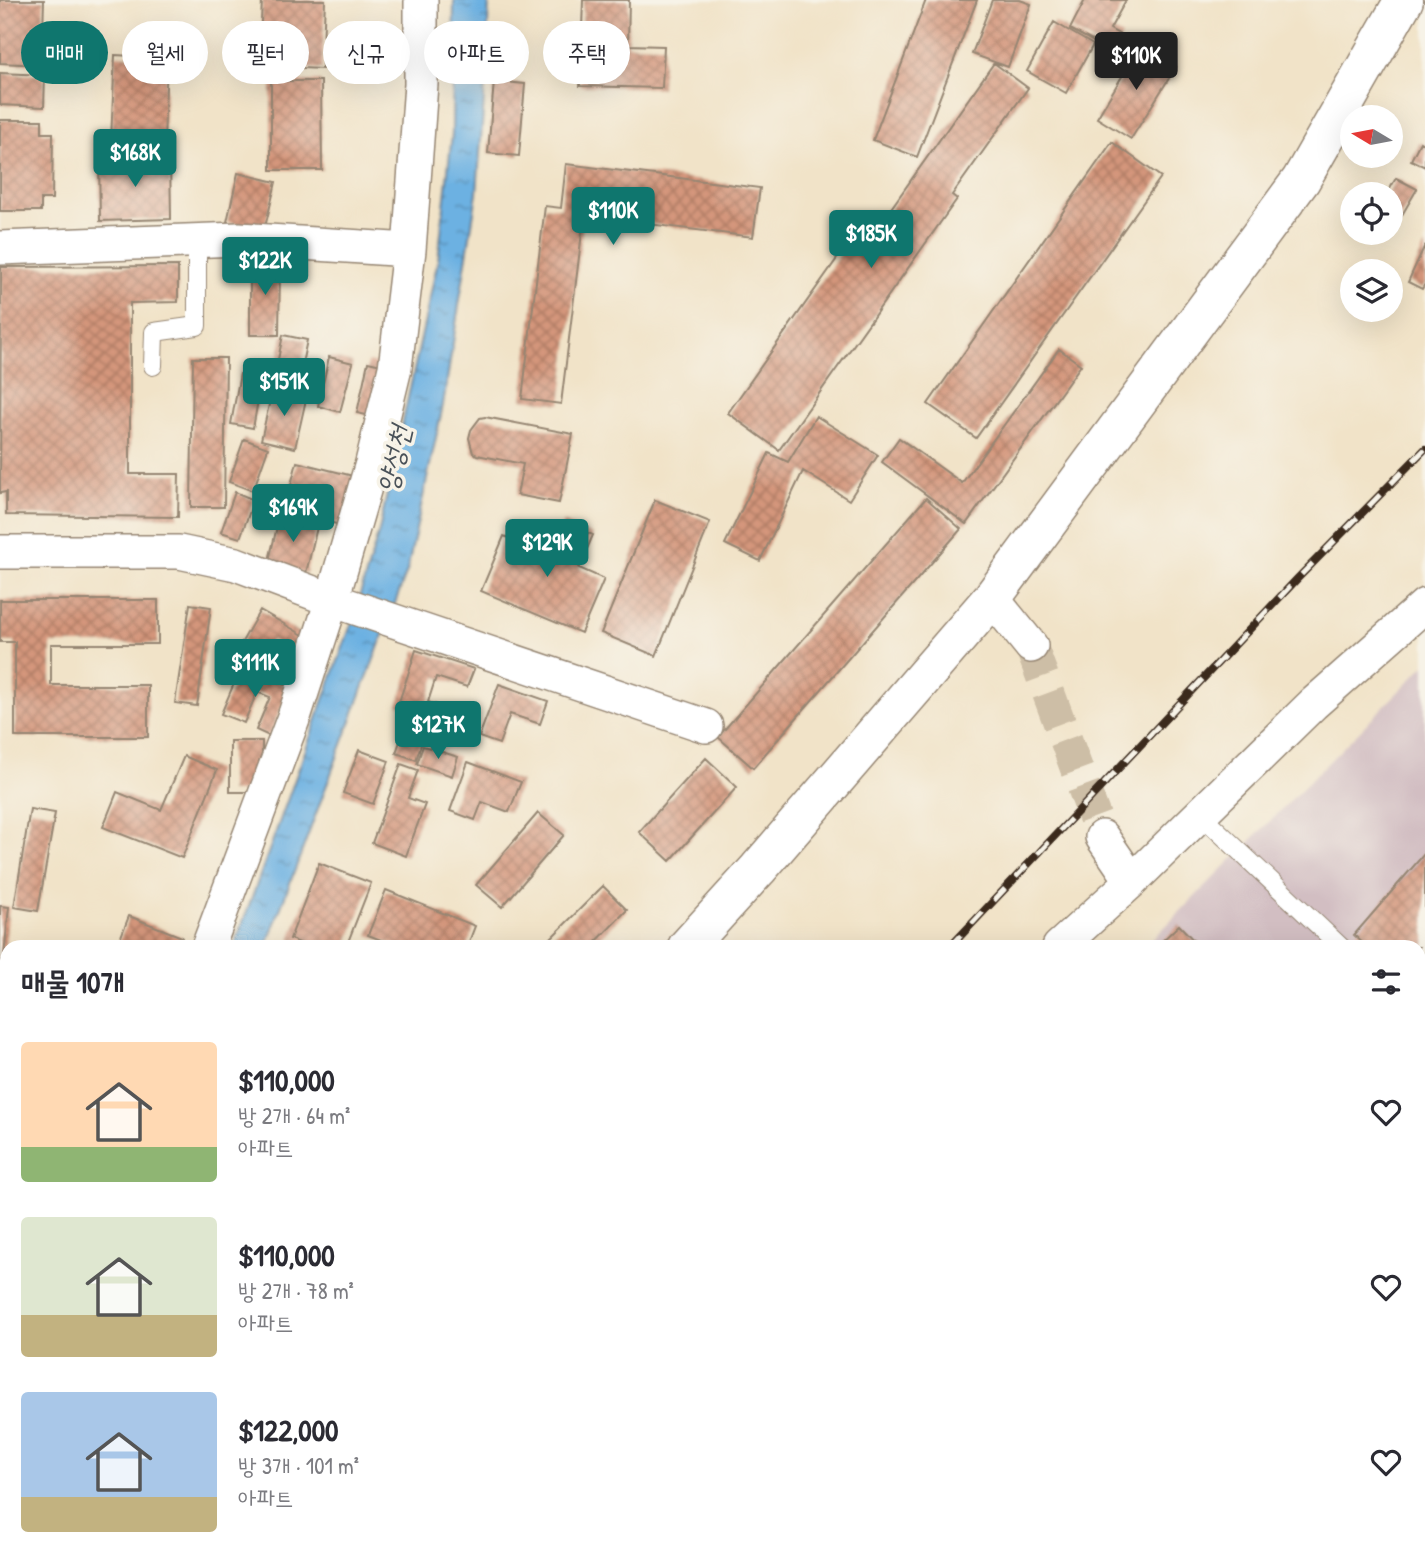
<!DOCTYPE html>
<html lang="ko">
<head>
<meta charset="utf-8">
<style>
  :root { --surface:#fff; --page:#f7f7f7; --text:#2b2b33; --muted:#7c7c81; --accent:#0f766e }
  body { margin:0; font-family:"Patrick Hand","Poor Story",sans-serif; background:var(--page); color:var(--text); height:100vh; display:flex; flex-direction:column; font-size:26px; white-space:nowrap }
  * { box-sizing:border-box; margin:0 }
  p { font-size:23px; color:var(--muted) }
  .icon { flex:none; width:38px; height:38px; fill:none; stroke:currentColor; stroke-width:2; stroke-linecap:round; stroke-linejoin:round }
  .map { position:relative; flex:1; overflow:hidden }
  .details { position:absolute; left:0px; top:940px; width:1426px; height:625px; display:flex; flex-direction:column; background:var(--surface); border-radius:21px 21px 0 0; box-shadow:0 7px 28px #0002 }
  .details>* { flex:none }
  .guide { position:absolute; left:21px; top:21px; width:700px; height:63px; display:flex; gap:14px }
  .needle { width:46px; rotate:280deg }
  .tools { position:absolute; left:1340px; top:105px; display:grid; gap:14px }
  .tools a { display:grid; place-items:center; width:63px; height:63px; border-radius:50%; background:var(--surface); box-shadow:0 7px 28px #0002; font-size:35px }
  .price { position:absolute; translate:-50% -60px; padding:0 16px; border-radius:7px; background:var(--accent); color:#fff; font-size:23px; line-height:46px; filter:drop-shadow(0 2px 4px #0008) }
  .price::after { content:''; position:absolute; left:50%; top:42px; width:21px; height:16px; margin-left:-10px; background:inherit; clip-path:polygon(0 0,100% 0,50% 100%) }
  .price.current { background:#222; color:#fff }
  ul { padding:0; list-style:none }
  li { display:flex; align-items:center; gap:21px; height:175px; padding:0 21px }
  li span { display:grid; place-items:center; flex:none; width:196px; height:140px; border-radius:7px; color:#555 }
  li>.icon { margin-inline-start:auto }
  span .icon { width:84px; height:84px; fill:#fffc; stroke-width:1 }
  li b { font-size:30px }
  h2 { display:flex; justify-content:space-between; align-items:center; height:84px; padding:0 21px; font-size:30px }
  .chip { padding:0 24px; border-radius:32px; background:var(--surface); box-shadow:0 7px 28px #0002; font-size:24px; line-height:63px }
  .chip.current { background:var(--accent); color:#fff }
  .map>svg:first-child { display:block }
  .industrial { fill:#d2bec2 }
  .water { fill:url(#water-ripples); stroke:#546e80; stroke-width:2 }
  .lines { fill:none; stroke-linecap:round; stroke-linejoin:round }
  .stream { stroke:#6cb1e2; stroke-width:10 }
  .building { fill:url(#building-cross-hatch) }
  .street-tunnel { stroke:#cdbea6; stroke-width:33; stroke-dasharray:33 17; stroke-linecap:butt }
  .lane-casing { stroke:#968673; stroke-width:20 }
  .street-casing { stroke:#968673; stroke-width:36 }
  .primary-casing { stroke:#968673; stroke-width:41 }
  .lane { stroke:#fff; stroke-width:18 }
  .street { stroke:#fff; stroke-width:33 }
  .primary { stroke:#fff; stroke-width:38 }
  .rail-casing { stroke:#3b2a1e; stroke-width:8 }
  .rail { stroke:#f7f3e8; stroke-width:5; stroke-dasharray:16; stroke-linecap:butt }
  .labels { text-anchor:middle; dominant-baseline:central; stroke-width:7; stroke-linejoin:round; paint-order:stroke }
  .water-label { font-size:28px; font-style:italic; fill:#4a5259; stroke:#f7f3e8 }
</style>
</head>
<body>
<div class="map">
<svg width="1425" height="1563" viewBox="0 0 1425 1563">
  <defs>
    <pattern id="water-ripples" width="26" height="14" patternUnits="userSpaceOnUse" patternTransform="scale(1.75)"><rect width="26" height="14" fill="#6cb1e2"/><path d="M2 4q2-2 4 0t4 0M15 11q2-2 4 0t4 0" fill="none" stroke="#5a90b7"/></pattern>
    <pattern id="building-cross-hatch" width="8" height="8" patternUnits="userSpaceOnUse" patternTransform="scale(1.75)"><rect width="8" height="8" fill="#d4967b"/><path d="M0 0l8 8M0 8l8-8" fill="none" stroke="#ad7b64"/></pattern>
  </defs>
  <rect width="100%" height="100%" fill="#f7f3e8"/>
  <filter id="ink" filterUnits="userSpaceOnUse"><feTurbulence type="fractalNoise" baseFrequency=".0143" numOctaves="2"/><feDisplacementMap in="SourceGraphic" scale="14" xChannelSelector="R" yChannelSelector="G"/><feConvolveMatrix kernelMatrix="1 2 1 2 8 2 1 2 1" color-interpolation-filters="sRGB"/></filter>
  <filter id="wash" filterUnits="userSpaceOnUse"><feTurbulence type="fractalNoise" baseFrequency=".00686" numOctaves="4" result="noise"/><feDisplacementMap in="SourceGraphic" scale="28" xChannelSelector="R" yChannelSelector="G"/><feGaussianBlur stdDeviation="1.57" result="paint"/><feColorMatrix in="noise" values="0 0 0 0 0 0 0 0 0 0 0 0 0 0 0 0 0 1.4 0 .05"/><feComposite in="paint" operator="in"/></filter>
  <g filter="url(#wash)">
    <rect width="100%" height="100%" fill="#f1e3c8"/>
    <!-- industrial -->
    <path class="industrial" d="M1425 665V1174L1419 1169V947H1145Z
      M543 1558H1119L1116 1563H538Z"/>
    <!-- water -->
    <path class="water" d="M454 0H489L486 72 477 193 443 405 407 571 266 947H234L351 625 379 531 438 260 452 134Z"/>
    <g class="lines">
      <!-- stream -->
      <path class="stream" d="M478 1563 480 1558"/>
    </g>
    <g id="blocks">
      <!-- building -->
      <path class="building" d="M0 0H44L42 65 0 63Z
        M262 0H325L322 69 259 66Z
        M583 0H629L628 45 664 46 662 88 580 86Z
        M926 0H977L917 157 873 140Z
        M992 0H1020L1031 4 1008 67 972 54Z
        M1085 0H1126L1110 29 1122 36 1114 53 1070 29Z
        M1054 22 1093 45 1066 93 1027 71Z
        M1141 45 1176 67 1131 139 1097 118Z
        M115 55 167 58 164 142 111 139Z
        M994 63 1028 88 952 195 957 199 779 450 728 413 853 236 865 245Z
        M0 73 45 75 44 107 0 105Z
        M271 81H321L322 170H271Z
        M494 81 525 84 519 156 488 153Z
        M0 120H42V133H53L52 199H41V211H0Z
        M1112 142 1161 177 976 438 928 404Z
        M1420 142 1425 145V167L1411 160Z
        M170 157 171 219 100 221 99 158Z
        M566 164 760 188 753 237 584 216 561 404 522 399 545 206 561 208Z
        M238 173 276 182 264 231 227 222Z
        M1396 178 1417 189 1391 234V194H1387Z
        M1425 245V284L1422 289 1408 282Z
        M250 260H280L279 335H250Z
        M178 266V302L130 303V474H179L178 517 6 515V492L0 493 1 267Z
        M283 335 307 340 298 383 274 379Z
        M1059 349 1081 365 966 524 882 462 899 438 962 483Z
        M329 357 353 363 340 412 318 406Z
        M193 358H226L224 507H191Z
        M368 362 390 367 380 418 357 413Z
        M240 374 262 378 253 428 231 424Z
        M273 387 307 395 295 448 261 440Z
        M816 416 878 455 849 500 803 471 760 561 725 544 769 453 788 462Z
        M485 417 573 434 559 503 517 495 523 464 477 455 473 453 469 438 471 430 480 418Z
        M244 439 268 448 253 491 229 482Z
        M297 462 357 477 345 526 320 520 328 489 314 485 307 514 285 508Z
        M235 492 254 500 240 538 221 532Z
        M926 498 961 529 753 768 718 737Z
        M655 500 710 522 656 656 601 633Z
        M280 514 318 523 306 573 268 565Z
        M563 522 593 535 579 568 604 579 581 633 481 591 504 536 549 555Z
        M0 600H158V644H51V685H148V737H15V642H0Z
        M190 604 211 607 197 706 175 703Z
        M260 610 303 635 293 652 271 640 256 668 234 656Z
        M416 650 474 669 467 687 436 677 428 702 456 711 449 734 427 726 416 760 396 753 411 709 398 705Z
        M241 667 290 687 269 736 256 730 270 697 257 692 244 723 221 714Z
        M499 684 548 701 540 724 510 714 499 744 479 737Z
        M230 741H262V792H230Z
        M423 746 458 757 452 776 417 764Z
        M359 750 389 761 373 804 343 793Z
        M184 756 217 770 182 858 103 827 117 792 161 810Z
        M706 758 737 787 670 861 639 832Z
        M468 762 521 782 509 812 482 802 475 820 450 811Z
        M401 764 418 770 408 798 425 804 406 856 372 843Z
        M30 809 55 813 38 911 14 907Z
        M538 813 564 835 502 907 476 885Z
        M1425 853V965L1419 972V947H1367L1354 935Z
        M319 863 371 883 346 947H309L290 939Z
        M603 886 627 910 591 947H542Z
        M386 890 475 926 467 947H399L368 935Z
        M0 906 9 907 2 976 0 975Z
        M129 916 182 937 178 947H117Z
        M1179 925 1200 947H1156Z
        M1419 1076 1425 1081V1147L1419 1142Z
        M7 1243V1369L0 1367V1260Z
        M1420 1340 1425 1344V1378L1419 1385Z
        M1425 1465V1508L1422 1509 1419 1498V1466Z
        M604 1558H650L645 1563H599Z
        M675 1558H714L710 1563H671Z
        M721 1558H754L750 1563H717Z
        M775 1558H855L863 1563H776L773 1561Z
        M977 1558H1038L1034 1563H985Z
        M1063 1558H1098L1095 1563H1060Z
        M1238 1558H1265L1262 1563H1234Z
        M1290 1558H1308L1317 1563H1287Z
        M1357 1558H1383L1382 1563 1356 1561Z
        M1393 1558H1420L1419 1563H1392Z"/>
    </g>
  </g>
  <g filter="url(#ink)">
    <use href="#blocks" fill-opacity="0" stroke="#968673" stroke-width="2"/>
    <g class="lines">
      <!-- street-tunnel -->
      <path class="street-tunnel" d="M1031 646 1102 837"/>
      <!-- lane casing -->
      <g class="lane-casing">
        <path id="lane" d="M153 366 154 332 197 326V241
          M1199 813 1341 947
          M1419 990 1425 983
          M1419 1019 1425 1024
          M933 1558 941 1563"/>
      </g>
      <!-- street casing -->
      <g class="street-casing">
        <path id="street" d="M0 248 239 239 409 250
          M0 552H179L236 564 332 600 706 726
          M992 598 1031 646
          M1102 837 1132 881
          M208 947 295 714 332 600 372 463 395 368 409 250 421 84V0
          M1059 947 1132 881 1313 704 1425 605
          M0 1479 7 1460
          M526 1563 531 1558"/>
      </g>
      <!-- primary casing -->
      <g class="primary-casing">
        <path id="primary" d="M687 947 758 869 992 598 1301 180 1404 0
          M132 1563 136 1558"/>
      </g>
      <!-- lane -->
      <use href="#lane" class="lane"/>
      <!-- street -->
      <use href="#street" class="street"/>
      <!-- primary -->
      <use href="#primary" class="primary"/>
      <!-- rail casing -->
      <g class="rail-casing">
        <path id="rail" d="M950 947 1297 579 1425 449
          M392 1563 396 1558"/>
      </g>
      <!-- rail -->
      <use href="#rail" class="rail"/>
    </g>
  </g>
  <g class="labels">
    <!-- water labels -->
    <g class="water-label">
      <text transform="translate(393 459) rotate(-77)">양성천</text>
    </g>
  </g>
</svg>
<div class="tools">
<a><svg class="needle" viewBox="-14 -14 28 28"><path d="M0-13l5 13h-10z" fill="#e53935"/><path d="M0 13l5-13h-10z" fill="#7c7c81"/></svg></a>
<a><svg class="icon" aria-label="locate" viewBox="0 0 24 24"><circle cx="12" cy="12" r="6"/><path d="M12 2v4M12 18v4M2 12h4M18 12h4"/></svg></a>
<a><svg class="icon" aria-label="layers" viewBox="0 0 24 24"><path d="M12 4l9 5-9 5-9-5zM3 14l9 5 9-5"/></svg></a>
</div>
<b class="price current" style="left:1136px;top:92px">$110K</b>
<b class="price" style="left:135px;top:189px">$168K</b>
<b class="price" style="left:613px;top:247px">$110K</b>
<b class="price" style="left:871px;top:270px">$185K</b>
<b class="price" style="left:265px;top:297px">$122K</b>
<b class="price" style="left:284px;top:418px">$151K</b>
<b class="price" style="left:293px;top:544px">$169K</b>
<b class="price" style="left:547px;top:579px">$129K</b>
<b class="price" style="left:255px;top:699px">$111K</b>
<b class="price" style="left:438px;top:761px">$127K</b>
<div class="guide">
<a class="chip current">매매</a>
<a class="chip">월세</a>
<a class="chip">필터</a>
<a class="chip">신규</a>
<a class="chip">아파트</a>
<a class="chip">주택</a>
</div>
<section class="details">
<h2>매물 10개<svg class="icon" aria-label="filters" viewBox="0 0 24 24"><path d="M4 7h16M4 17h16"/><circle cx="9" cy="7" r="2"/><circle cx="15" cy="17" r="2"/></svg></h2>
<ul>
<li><span style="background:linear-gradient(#ffd9b3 75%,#8fb573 0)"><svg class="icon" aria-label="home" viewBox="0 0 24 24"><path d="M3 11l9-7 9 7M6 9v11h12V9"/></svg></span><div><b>$110,000</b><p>방 2개 · 64 m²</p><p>아파트</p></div><svg class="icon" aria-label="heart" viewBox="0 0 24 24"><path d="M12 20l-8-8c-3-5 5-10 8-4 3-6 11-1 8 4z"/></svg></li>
<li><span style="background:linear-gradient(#dfe7d0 70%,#c2b280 0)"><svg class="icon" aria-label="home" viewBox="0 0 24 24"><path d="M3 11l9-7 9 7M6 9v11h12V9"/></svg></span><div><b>$110,000</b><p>방 2개 · 78 m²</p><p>아파트</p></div><svg class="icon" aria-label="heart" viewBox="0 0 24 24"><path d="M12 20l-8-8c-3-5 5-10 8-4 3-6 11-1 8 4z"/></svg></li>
<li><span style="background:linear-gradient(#a9c7e8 75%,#c2b280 0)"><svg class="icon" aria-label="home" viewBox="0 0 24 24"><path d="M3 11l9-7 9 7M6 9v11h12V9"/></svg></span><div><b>$122,000</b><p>방 3개 · 101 m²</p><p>아파트</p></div><svg class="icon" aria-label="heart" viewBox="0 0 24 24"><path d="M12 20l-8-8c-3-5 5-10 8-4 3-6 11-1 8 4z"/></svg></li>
</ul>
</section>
</div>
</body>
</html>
